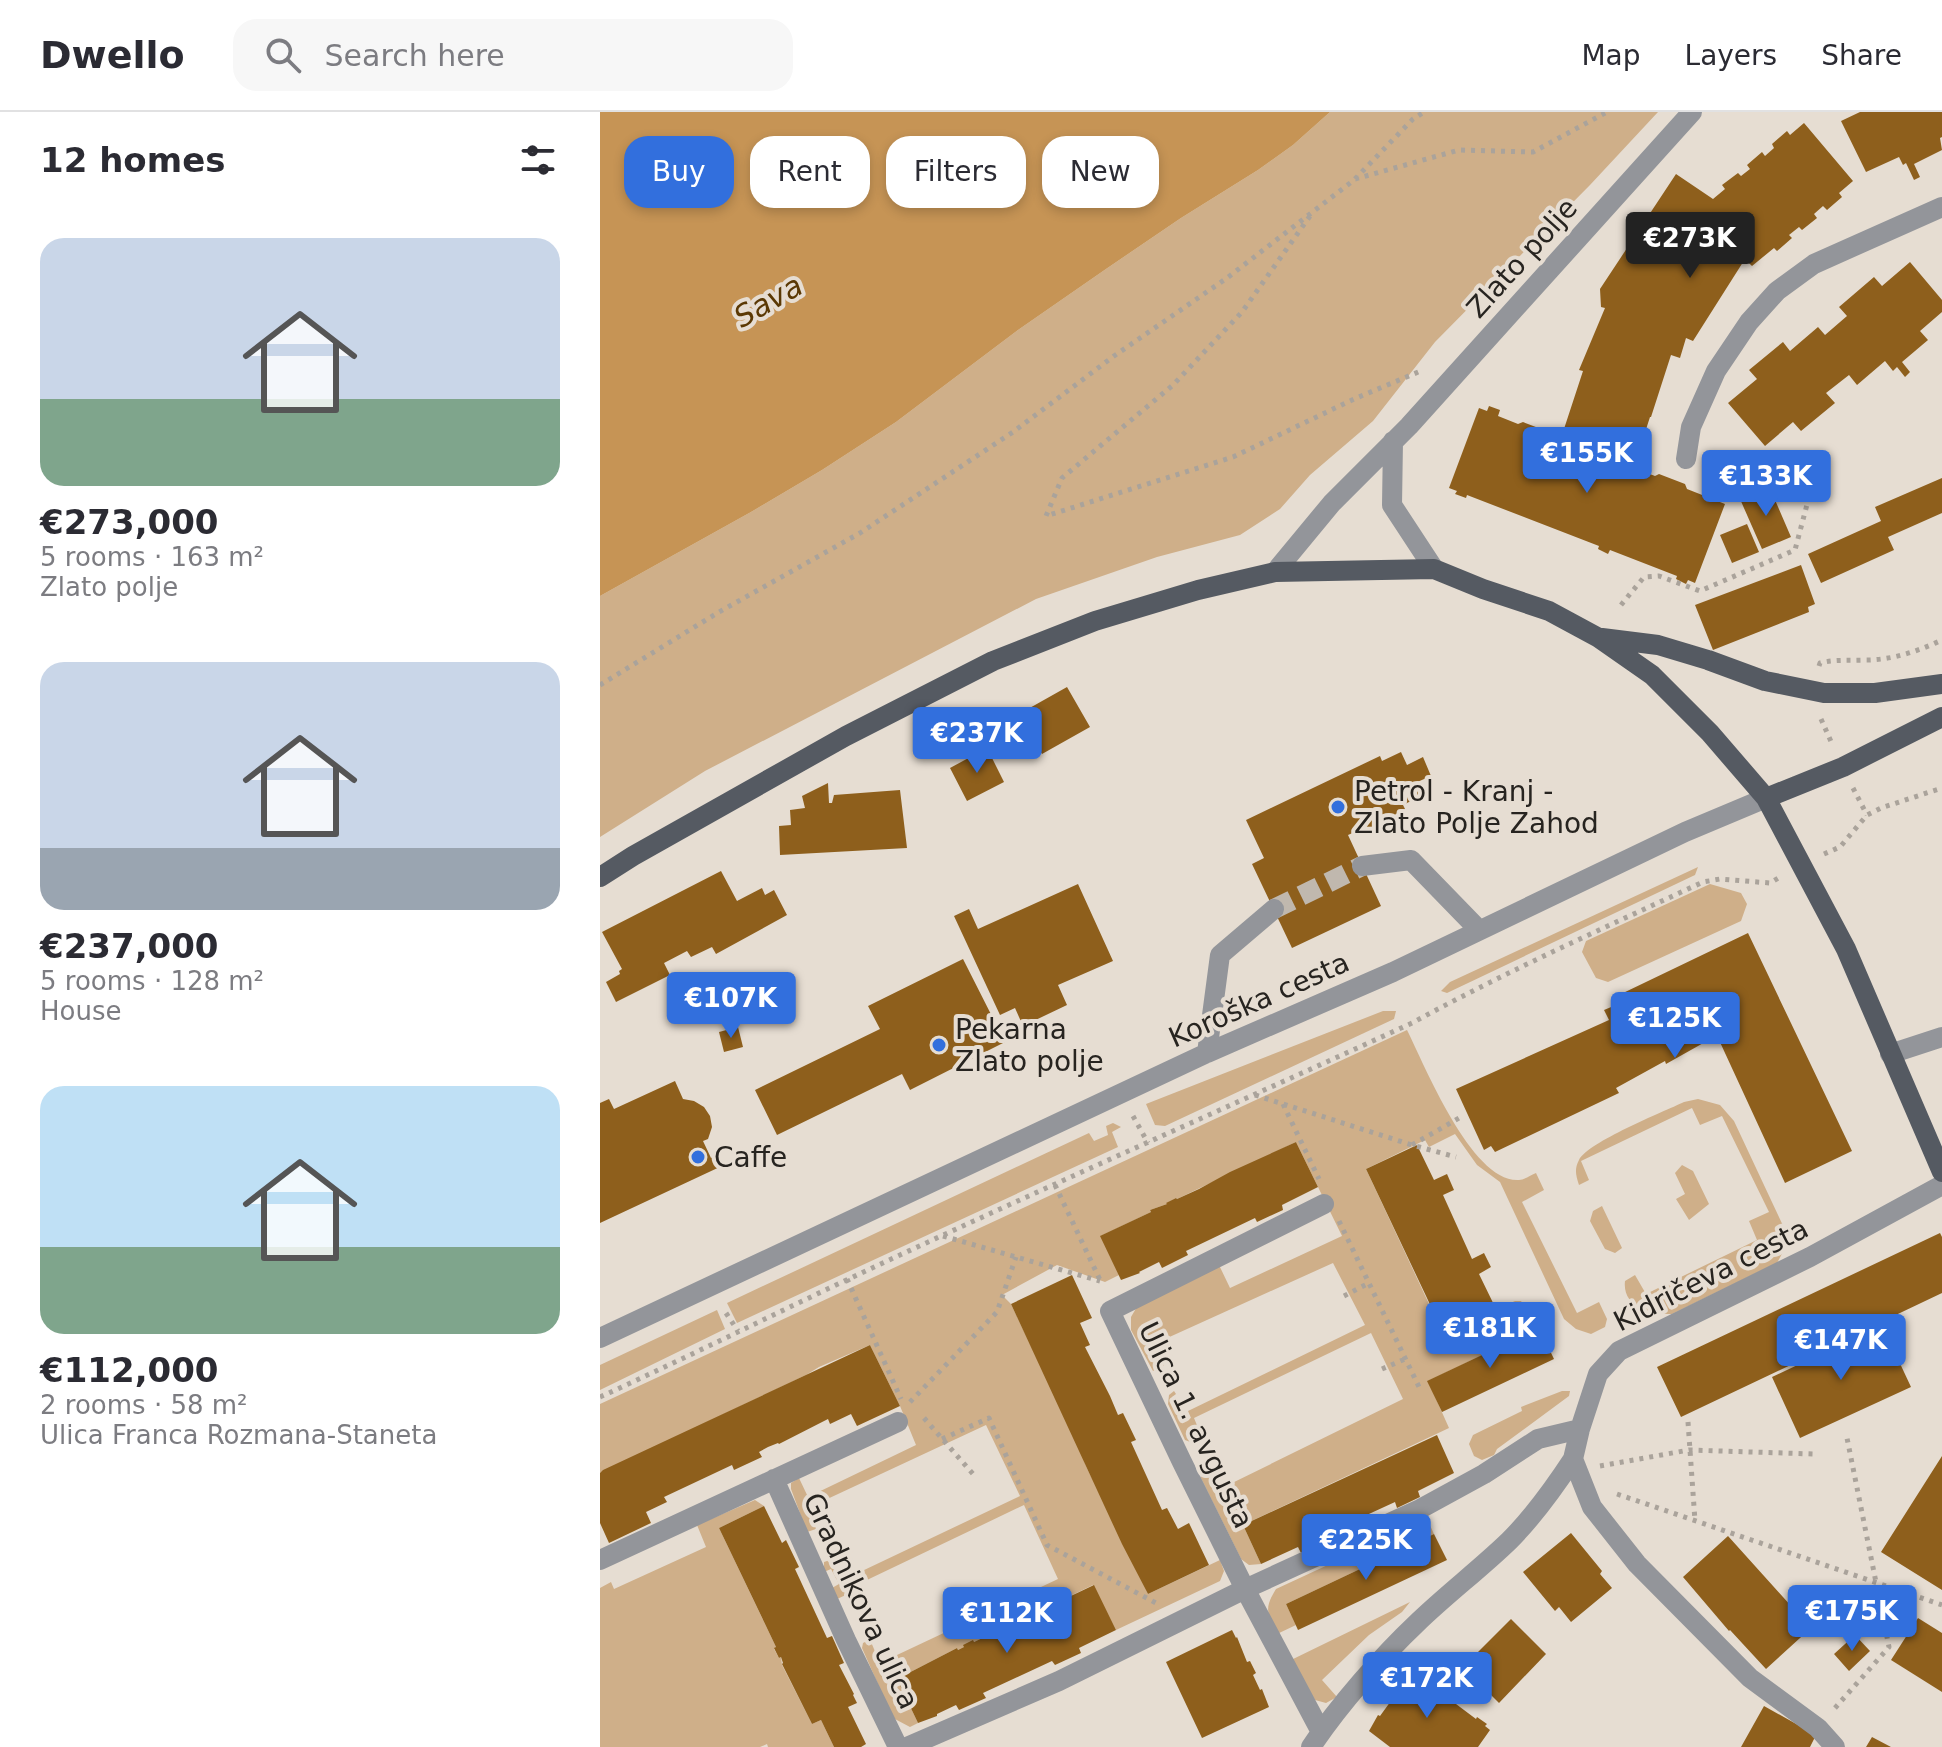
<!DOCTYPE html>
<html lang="en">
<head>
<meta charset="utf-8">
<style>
  :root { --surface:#fff; --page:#f7f7f7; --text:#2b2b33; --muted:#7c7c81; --line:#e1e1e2; --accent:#326fdd }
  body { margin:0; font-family:"DejaVu Sans",sans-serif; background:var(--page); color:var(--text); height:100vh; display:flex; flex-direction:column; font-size:30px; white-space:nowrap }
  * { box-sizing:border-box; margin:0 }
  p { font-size:26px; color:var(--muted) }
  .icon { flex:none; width:44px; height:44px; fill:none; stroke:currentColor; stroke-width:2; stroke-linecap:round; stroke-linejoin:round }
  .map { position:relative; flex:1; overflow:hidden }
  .side { display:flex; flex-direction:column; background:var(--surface); width:600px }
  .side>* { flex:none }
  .banner { position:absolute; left:24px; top:24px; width:760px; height:72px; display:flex; gap:16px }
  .price { position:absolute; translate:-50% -68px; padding:0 18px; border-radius:8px; background:var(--accent); color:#fff; font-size:26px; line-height:52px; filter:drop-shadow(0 2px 4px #0008) }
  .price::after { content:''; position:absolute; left:50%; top:48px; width:24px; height:18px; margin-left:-12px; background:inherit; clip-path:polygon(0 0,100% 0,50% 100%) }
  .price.on { background:#222; color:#fff }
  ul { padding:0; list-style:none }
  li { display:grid; align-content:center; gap:16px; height:424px; padding:0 40px }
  li span { display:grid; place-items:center; height:248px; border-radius:24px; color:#555 }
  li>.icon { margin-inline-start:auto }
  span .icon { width:144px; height:144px; fill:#fffc; stroke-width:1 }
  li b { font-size:34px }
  h2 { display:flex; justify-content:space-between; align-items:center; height:96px; padding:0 40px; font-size:34px }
  .chip { padding:0 28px; border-radius:24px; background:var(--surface); box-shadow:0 4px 12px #0003; font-size:28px; line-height:72px }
  .chip.on { background:var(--accent); color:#fff }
  header { display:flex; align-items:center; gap:48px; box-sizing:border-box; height:112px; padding:0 40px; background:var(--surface); border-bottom:2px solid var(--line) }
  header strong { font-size:38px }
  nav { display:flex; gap:44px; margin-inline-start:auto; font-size:28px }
  .search { width:560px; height:72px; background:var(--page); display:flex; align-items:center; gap:20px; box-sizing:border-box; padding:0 28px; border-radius:24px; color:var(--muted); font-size:30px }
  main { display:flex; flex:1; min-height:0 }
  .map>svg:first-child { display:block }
  .green { fill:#cfaf89 }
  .water { fill:#c69455 }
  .building { fill:#8e5f1c }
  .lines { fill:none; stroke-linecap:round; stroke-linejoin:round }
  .minor-tunnel { stroke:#c0b8ae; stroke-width:20; stroke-dasharray:20 10; stroke-linecap:butt }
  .path { stroke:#aaa39b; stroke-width:5; stroke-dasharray:4 6; stroke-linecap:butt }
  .minor { stroke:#93959a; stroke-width:20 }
  .major { stroke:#555a62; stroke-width:20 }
  .poi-dot { fill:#326fdd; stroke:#e6ddd2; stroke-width:3 }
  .labels { text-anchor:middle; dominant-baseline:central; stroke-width:8; stroke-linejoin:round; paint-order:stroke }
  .street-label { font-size:28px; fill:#272420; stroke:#e6ddd2 }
  .poi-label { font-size:28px; fill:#272420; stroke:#e6ddd2; text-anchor:start }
  .water-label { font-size:30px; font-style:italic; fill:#5b3904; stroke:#e6ddd2 }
</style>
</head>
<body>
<header>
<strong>Dwello</strong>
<div class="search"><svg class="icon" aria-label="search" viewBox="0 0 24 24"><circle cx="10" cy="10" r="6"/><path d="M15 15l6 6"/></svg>Search here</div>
<nav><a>Map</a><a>Layers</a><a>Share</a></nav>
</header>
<main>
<section class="side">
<h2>12 homes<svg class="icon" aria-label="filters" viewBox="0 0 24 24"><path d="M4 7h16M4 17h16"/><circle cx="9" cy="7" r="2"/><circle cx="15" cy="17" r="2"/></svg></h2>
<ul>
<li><span style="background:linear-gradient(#c9d6e8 65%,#7fa58c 0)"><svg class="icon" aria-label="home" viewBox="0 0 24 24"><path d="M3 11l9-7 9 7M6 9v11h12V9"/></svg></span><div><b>€273,000</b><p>5 rooms · 163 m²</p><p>Zlato polje</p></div></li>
<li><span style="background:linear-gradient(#c9d6e8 75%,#9aa5b1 0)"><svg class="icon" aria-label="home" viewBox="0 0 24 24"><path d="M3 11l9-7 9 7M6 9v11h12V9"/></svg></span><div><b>€237,000</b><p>5 rooms · 128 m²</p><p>House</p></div></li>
<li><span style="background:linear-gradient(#bfe0f5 65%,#7fa58c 0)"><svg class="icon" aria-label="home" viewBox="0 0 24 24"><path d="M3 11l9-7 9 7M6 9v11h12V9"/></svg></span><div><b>€112,000</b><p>2 rooms · 58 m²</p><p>Ulica Franca Rozmana-Staneta</p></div></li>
</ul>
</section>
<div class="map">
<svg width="1342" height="1635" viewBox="0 0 1342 1635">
  <rect width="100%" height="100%" fill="#e6ddd2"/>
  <!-- green -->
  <path class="green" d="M730 0H1058L990 73 835 230 773 309 710 363 680 397 640 423 557 445 436 487 105 659 0 725V484L151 400 222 358 296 310 418 218 506 157 581 106 658 58 693 33Z
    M1098 755 1095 763 847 881 841 879 850 870Z
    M1110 772 1141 781 1147 792 1141 809 1008 870 996 866 982 840 986 829Z
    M783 899H796L794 907 565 1014 555 1013 546 992Z
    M807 918C825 954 872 1071 919 1068 924 1068 931 1063 936 1061L944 1078 922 1090 977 1201 999 1190 1007 1207 1005 1215 991 1222 976 1217 964 1207 900 1070 877 1053 855 1022 829 1035 825 1028 766 1057 843 1222 915 1189H921L939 1216 828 1269 849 1316 643 1413 661 1452 649 1453 641 1447 601 1366 602 1358 609 1354 618 1358 626 1374 803 1287 771 1221 594 1306 601 1323 600 1328 593 1331 585 1328 568 1292 569 1283 574 1279 576 1282 572 1285 583 1310 591 1306 588 1299 765 1213 733 1151 554 1232 564 1253 553 1259 531 1218V1205L538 1193 619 1153 630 1176 742 1124 696 1030 577 1087 576 1086 567 1091V1092L550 1098 551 1100 501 1124 519 1163 505 1170 457 1153 402 1183 411 1192 479 1335 486 1354 548 1482 620 1448 624 1459 620 1469 516 1518 493 1473 374 1530 364 1533V1535L358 1538 357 1536 297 1567 318 1611 310 1615 293 1606 262 1536 263 1531 267 1529 271 1530 280 1551 458 1467 424 1393 246 1478 248 1482 237 1487 232 1476 239 1472 231 1457 224 1460V1450L230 1448 241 1469 420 1384 386 1313 208 1396 216 1417 207 1420 191 1377V1371L199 1366 208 1385 316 1333 300 1294 270 1233 219 1255 206 1263 0 1361V1292Z
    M1098 987 1120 993 1134 1009 1186 1120 1185 1136 1177 1151 1072 1202C1050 1202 1022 1195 1025 1169L1035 1163 1046 1182 1157 1128 1149 1109 1169 1100 1122 1004 1100 1013 1092 996 981 1049 989 1068 979 1073C976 1064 974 1057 979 1048 988 1030 1063 1000 1084 990Z
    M513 1011 521 1015 512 1020 518 1035 137 1211 127 1191 489 1021 494 1029 508 1023 506 1014Z
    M1082 1053 1093 1059 1109 1092 1089 1108 1076 1087 1085 1082 1075 1061Z
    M1002 1094 1022 1136 1015 1141 1005 1137 990 1109 993 1099Z
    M117 1198 125 1217 0 1278V1253Z
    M962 1279H970L969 1284 897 1337 894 1343 882 1348 874 1344 869 1332 873 1323 922 1299 921 1295Z
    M155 1388 164 1394 119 1416 176 1535 174 1537 179 1546 181 1545 182 1553 212 1612 221 1608 234 1635H168L167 1632 160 1635H0V1476L11 1470 14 1477 106 1435 97 1413Z
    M827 1407 834 1422 686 1492 696 1513 677 1522C668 1501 663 1498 676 1477Z
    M810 1490 802 1500 769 1523 722 1568 737 1585 726 1591 715 1588 689 1549Z"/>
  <!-- water -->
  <path class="water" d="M0 0H730L693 33 658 58 581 106 506 157 418 218 296 310 222 358 151 400 0 484Z"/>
  <!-- building -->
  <path class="building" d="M1260 0H1342V25L1340 26 1342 38 1314 52 1320 65 1314 68 1306 51 1303 53 1299 45 1266 60 1241 9Z
    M1204 11 1253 69 1239 81 1242 85 1227 98 1223 94 1214 102 1217 106 1202 118 1199 115 1189 123 1192 126 1177 139 1174 136 1152 154 1145 147 1093 229 1086 226 1080 246 1071 243 1051 305H1050L1037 345 1011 336 1009 343 986 336 989 328 963 320 983 259 979 258 1005 196 1001 195 1000 177 1076 62 1113 87 1125 77 1122 73 1138 61 1141 64 1150 57 1147 53 1162 40 1165 44 1174 36 1172 32 1187 19 1190 23Z
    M1310 150 1342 188V200L1320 219 1328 228 1302 250 1310 260 1305 265 1297 255 1293 259 1285 249 1257 273 1249 263 1226 281 1235 291 1201 319 1193 310 1165 334 1128 291 1157 267 1149 258 1183 230 1190 239 1218 215 1225 223 1247 204 1239 195 1274 165 1282 174Z
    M889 294 900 298 898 304 918 312 923 310 949 320 951 324 1055 364 1059 362 1085 372 1087 377 1125 392 1095 471 1088 468 1086 472 1076 467 1077 464 1010 438 1008 442 998 437 999 434 867 383 866 386 855 382 857 379 849 376 879 296 887 299Z
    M1342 366V401L1288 425 1294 438 1221 471 1208 442 1281 409 1275 395Z
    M1169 374 1191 425 1162 437 1140 387Z
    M1147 412 1159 440 1132 451 1120 423Z
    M1201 453 1215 492 1208 495 1209 500 1113 538 1095 493Z
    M467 575 490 615 442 642 419 602Z
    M387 636 404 670 367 689 350 656Z
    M801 640 807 653 823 645 831 664 815 671 821 684 803 693 805 697 797 701 801 708 780 717 779 713 763 721 762 717 748 723 781 794 692 836 652 752 664 746 646 708 780 644 782 649Z
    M228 671 229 691H232L234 683 300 678 307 736 180 743 179 714 191 713 190 698 205 696 202 684Z
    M121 759 137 789 162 776 165 783 174 778 187 803 116 842 112 835 91 845 87 839 64 851 70 863 16 890 6 870 20 862 19 859 22 857 2 820Z
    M478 772 513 849 458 873 467 893 423 914 415 896 400 903 354 804 369 797 378 817Z
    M1148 821 1252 1039 1185 1071 1119 928 1116 929 1114 925 1066 952 1065 949 1016 976 1019 981 895 1040 891 1034 884 1038 856 977 1009 908 1004 898 1016 893 1019 896 1026 893 1021 882Z
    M363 847 405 930 310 978 302 962 177 1023 155 978 280 917 268 894Z
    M138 915 143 935 124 940 119 920Z
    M75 969 83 987 94 989 104 995 110 1004 112 1015 108 1027 103 1029 111 1046 119 1042 124 1053 0 1111V991L9 987 14 997Z
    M696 1030 718 1075 682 1093 683 1098 657 1110 655 1106 586 1139 588 1143 562 1156 559 1150 539 1160 540 1161 521 1168 500 1124 551 1100 550 1098 567 1092 566 1091 576 1086 577 1087 599 1077 630 1060Z
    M817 1033 834 1068 847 1062 854 1078 843 1083 872 1147 884 1141 891 1155 879 1162 896 1197 844 1222 766 1057Z
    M1340 1121 1342 1125V1181L1081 1305 1057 1255Z
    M472 1163 492 1206 480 1211 490 1233 485 1235 510 1284 518 1303 523 1301 536 1328 531 1330 562 1398 567 1396 578 1417 589 1411 609 1453 548 1482 522 1432 411 1192Z
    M1282 1213 1311 1275 1200 1326 1172 1265Z
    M939 1216 954 1247 842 1300 827 1269Z
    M270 1233 300 1294 257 1314 251 1302 230 1312 228 1307 179 1332 178 1331 168 1335 159 1340 162 1345 134 1358 132 1353 64 1385 67 1390 46 1400 51 1411 9 1431 0 1411V1361L3 1358Z
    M837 1323 854 1361 818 1379 820 1385 797 1396 795 1390 721 1424 724 1431 701 1441 698 1435 661 1452 643 1413Z
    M1342 1344V1478L1281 1440Z
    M164 1394 182 1431 186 1428 199 1455 195 1457 227 1526 232 1524 244 1551 239 1553 254 1582 253 1583 257 1591 248 1595 266 1632 261 1635H234L221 1608 212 1612 182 1552 183 1551 181 1545 179 1546 174 1536 176 1535 166 1514 119 1416Z
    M971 1421 1002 1459 1000 1462 1012 1476 971 1510 959 1495 955 1499 923 1460Z
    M834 1422 847 1448 698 1518 686 1492Z
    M1128 1424 1211 1516 1166 1557 1130 1518 1129 1519 1083 1465Z
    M494 1473 516 1518 479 1536 481 1541 455 1553 452 1549 383 1581 386 1586 359 1598 356 1593 337 1602V1604L318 1611 297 1567 357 1536 358 1538 364 1535 363 1533 373 1528 374 1530Z
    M1318 1506 1342 1521V1580L1291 1548Z
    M911 1507 946 1542 899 1591 863 1555Z
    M632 1518 636 1526 637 1525 647 1550 650 1549 656 1561 653 1563 660 1578 662 1577 669 1595 602 1626 566 1550Z
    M1255 1523 1270 1539 1249 1559 1234 1542Z
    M812 1560 817 1564 819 1562 829 1569 828 1571 876 1607 877 1605 887 1612 885 1614 890 1618 878 1635H790L769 1619 778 1603 780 1604Z
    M1164 1594 1216 1623 1210 1635H1141Z
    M1272 1625 1291 1635H1266Z"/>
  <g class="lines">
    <!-- minor-tunnel -->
    <path class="minor-tunnel" d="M674 797 762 754"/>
    <!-- path -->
    <path class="path" d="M755 67 859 38 933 40 1007 0
      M710 104 642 200 573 273 462 366 446 404 633 345 754 287 823 258
      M1021 493 1044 465 1059 464 1100 479 1195 438 1209 385
      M1219 554 1220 551C1236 547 1250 549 1266 548 1293 548 1318 539 1342 528
      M0 573 119 500 260 421 413 320 514 244 627 166 754 68 813 7 824 0
      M1221 607 1233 634
      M1253 676 1267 703
      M1224 742 1240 735 1267 703 1281 696 1342 676
      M655 983 812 1033 856 1045
      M683 992 719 1067
      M533 1004 548 1031
      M812 1033 859 1006
      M455 1073 501 1170
      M739 1109 820 1277
      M343 1124 500 1169
      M247 1167 301 1287
      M744 1184 769 1171
      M126 1201 138 1219
      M782 1257 805 1247
      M0 1285C101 1239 200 1189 300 1143 470 1064 642 989 812 911 907 859 1006 815 1103 770L1120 767 1170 771 1180 765
      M310 1290 397 1200 416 1145
      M324 1306 373 1362
      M1088 1310 1095 1409
      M342 1327 389 1306 447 1433 556 1491
      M1000 1354 1089 1338 1214 1342
      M1017 1382 1342 1493
      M1235 1596 1289 1535 1247 1326"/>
    <!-- minor -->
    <path class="minor" d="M793 329 792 393 834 457
      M1086 347 1091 315 1116 259 1149 210 1177 179 1214 152 1342 95
      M675 460 732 391 809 314 1092 0
      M762 754 811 748 879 818
      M607 941 620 843 674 797
      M1290 942 1342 925
      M0 1226 607 941 793 860 1085 720 1166 686
      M174 1367 246 1528 298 1635
      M0 1448 298 1310
      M721 1620 645 1477 582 1350 510 1199 724 1092
      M307 1635 459 1569 645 1477 820 1397 884 1362 938 1327 980 1317
      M711 1635C738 1594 782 1544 818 1510 847 1482 880 1457 909 1429 934 1404 954 1376 973 1347
      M1235 1635 1218 1616 1150 1566 1037 1452 992 1395 973 1347 980 1317 998 1262 1019 1239 1210 1145 1342 1073"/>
    <!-- major -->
    <path class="major" d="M1002 526 1058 533 1108 548 1165 569 1224 581H1275L1342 572
      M1166 686 1243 655 1342 605
      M0 765 33 744 246 624 393 549 495 509 598 478 675 460 834 457 883 477 949 499 999 526 1052 563 1110 621 1166 686 1246 837 1342 1060"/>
  </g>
  <!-- markers -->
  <g class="poi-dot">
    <circle cx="738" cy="695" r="8"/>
    <circle cx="339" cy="933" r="8"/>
    <circle cx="98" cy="1045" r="8"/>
  </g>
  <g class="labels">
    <!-- street labels -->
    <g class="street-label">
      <text transform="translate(922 146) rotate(-48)">Zlato polje</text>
      <text transform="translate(659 888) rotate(-24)">Koroška cesta</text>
      <text transform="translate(1111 1163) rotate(-27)">Kidričeva cesta</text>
      <text transform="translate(596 1313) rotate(64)">Ulica 1. avgusta</text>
      <text transform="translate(261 1489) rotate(65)">Gradnikova ulica</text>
    </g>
    <!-- poi labels -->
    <g class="poi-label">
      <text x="754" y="679">Petrol - Kranj -<tspan x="754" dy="32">Zlato Polje Zahod</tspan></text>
      <text x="355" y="917">Pekarna<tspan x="355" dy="32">Zlato polje</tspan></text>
      <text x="114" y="1045">Caffe</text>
    </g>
    <!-- water labels -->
    <g class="water-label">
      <text transform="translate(168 189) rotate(-30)">Sava</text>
    </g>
  </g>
</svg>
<b class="price on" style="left:1090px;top:168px">€273K</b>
<b class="price" style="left:987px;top:383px">€155K</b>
<b class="price" style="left:1166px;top:406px">€133K</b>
<b class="price" style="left:377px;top:663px">€237K</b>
<b class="price" style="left:131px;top:928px">€107K</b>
<b class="price" style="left:1075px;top:948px">€125K</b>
<b class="price" style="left:890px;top:1258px">€181K</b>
<b class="price" style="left:1241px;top:1270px">€147K</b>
<b class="price" style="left:766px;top:1470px">€225K</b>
<b class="price" style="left:1252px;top:1541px">€175K</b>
<b class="price" style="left:407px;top:1543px">€112K</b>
<b class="price" style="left:827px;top:1608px">€172K</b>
<div class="banner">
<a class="chip on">Buy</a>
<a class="chip">Rent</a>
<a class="chip">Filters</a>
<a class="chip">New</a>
</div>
</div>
</main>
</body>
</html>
